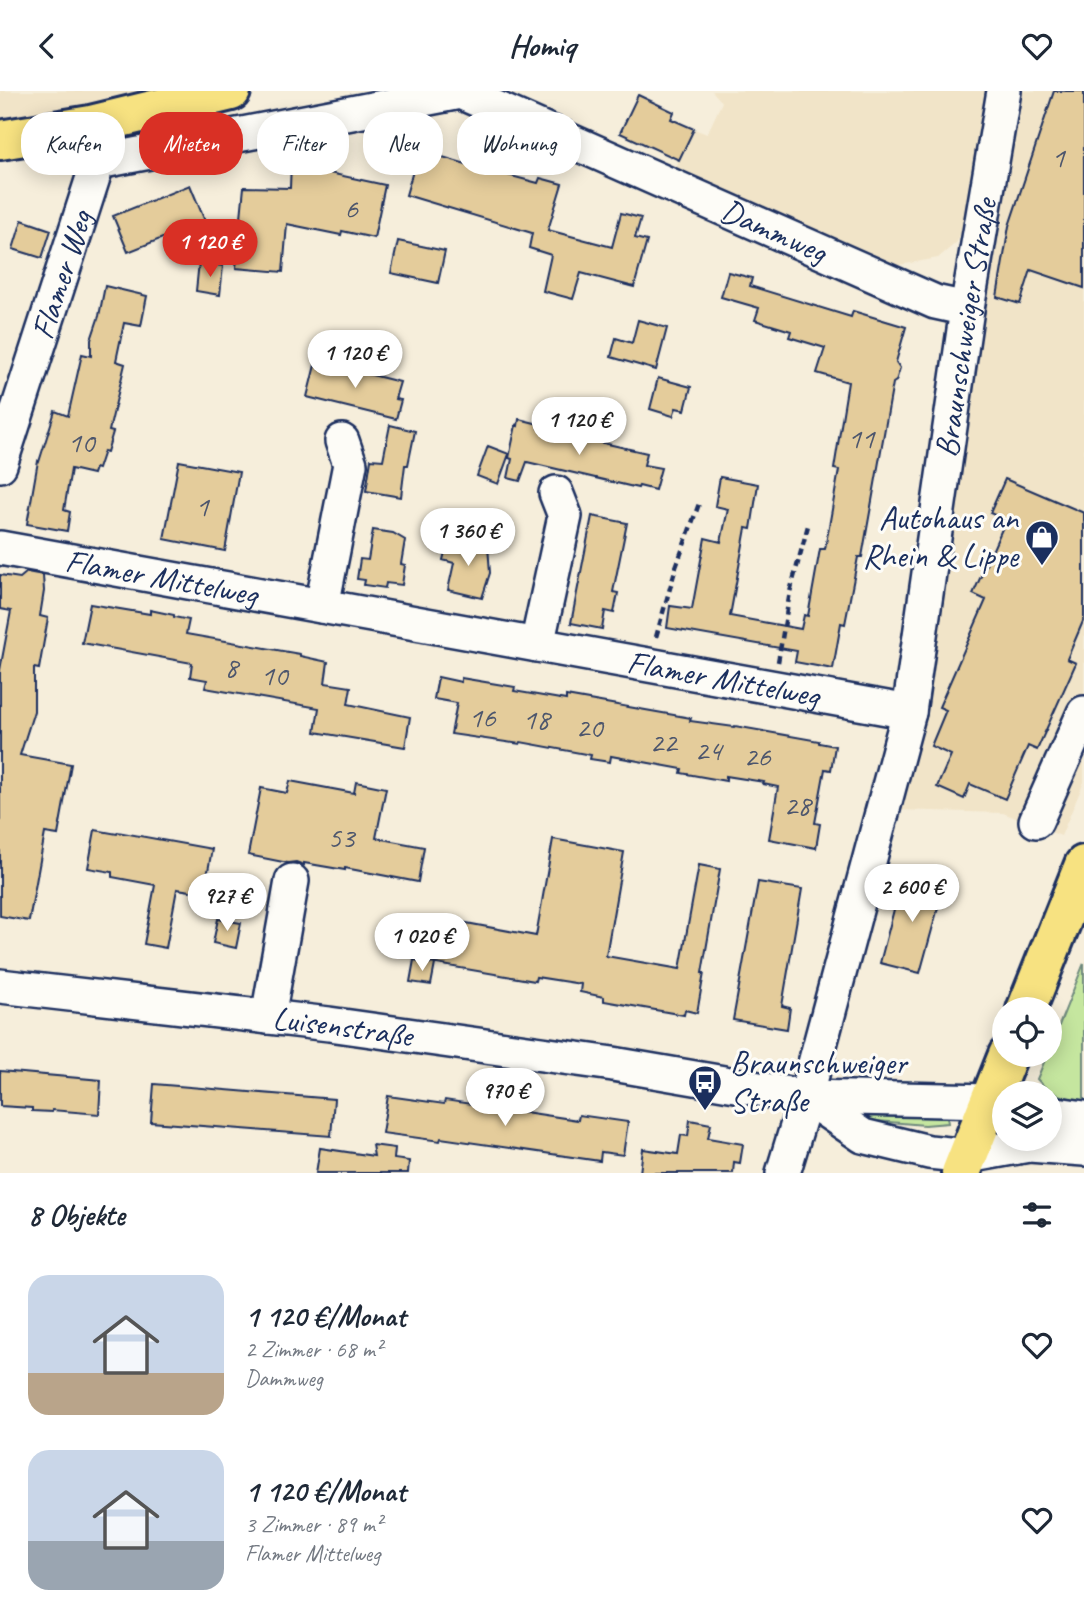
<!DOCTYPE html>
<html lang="de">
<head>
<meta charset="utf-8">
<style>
  :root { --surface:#fff; --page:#f6f6f7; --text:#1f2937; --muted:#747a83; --accent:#d93025 }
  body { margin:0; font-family:Caveat,sans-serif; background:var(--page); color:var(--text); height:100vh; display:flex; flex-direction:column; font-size:26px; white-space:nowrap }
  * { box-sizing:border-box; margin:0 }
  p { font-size:23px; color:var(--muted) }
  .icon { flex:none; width:38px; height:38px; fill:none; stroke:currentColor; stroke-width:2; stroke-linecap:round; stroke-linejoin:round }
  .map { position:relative; height:1082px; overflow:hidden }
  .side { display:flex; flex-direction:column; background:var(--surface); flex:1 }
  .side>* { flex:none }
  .guide { position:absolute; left:21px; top:21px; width:700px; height:63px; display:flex; gap:14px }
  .buttons { position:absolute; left:992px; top:906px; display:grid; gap:14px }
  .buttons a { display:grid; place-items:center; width:70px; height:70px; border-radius:50%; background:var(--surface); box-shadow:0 4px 18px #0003; font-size:35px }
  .price { position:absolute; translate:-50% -60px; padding:0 16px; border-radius:24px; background:#fff; color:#222; font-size:23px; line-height:46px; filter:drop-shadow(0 2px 4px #0008) }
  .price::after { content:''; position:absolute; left:50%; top:42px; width:21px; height:16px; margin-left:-10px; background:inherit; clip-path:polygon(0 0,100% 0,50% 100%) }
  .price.on { background:var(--accent); color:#fff }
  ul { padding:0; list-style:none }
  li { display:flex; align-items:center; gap:21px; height:175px; padding:0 28px }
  li span { display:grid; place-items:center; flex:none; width:196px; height:140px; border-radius:21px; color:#555 }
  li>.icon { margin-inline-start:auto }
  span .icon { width:84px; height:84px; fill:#fffc; stroke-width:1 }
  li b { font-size:30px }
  h2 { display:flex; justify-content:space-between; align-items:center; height:84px; padding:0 28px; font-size:30px }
  .tag { padding:0 24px; border-radius:28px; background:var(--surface); box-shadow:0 4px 18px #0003; font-size:24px; line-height:63px }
  .tag.on { background:var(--accent); color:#fff }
  header { display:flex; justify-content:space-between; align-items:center; height:91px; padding:0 28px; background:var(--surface); font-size:32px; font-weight:600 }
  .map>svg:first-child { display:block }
  .built { fill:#f1e4c8 }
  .green { fill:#c5e69f; stroke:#708a7e; stroke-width:2 }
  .building { fill:#e4cc9b; stroke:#1b2f5e; stroke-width:2 }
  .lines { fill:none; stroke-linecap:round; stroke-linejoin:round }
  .minor-casing { stroke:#1b2f5e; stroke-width:38 }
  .major-casing { stroke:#1b2f5e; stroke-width:44 }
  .path { stroke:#1b2f5e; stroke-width:4.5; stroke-dasharray:7 5; stroke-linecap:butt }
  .minor { stroke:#fdfcf7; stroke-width:33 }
  .major { stroke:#f7e281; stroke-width:38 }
  .labels { text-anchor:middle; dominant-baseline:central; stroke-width:6; stroke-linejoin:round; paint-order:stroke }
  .number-label { font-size:30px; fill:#4d566d }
  .street-label { font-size:33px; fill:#1b2f5e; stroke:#fdfcf7 }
  .poi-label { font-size:33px; fill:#1b2f5e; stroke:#fdfcf7; text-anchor:end }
</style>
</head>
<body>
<header><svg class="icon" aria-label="back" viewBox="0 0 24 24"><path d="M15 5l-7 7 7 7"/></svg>Homiq<svg class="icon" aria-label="heart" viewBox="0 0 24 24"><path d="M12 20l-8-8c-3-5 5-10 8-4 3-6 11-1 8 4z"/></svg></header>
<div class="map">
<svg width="1084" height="1082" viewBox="0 0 1084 1082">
  <rect width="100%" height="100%" fill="#f6eedb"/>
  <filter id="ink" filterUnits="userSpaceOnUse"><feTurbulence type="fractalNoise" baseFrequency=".0143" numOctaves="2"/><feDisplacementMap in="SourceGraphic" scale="14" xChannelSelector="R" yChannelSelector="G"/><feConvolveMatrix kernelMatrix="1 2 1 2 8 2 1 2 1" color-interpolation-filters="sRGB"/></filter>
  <g filter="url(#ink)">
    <!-- built -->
    <path class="built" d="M0 0H136V2L0 34Z
      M712 0H987L966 131 957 151 938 167 883 177 674 80 694 38 707 43 722 11Z
      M1019 0H1084V691L1061 745 1003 722 895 719 921 620Z"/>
    <!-- green -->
    <path class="green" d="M1084 872V1010C1064 1006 1051 1005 1037 988L1047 964H1050V957Z
      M861 1020 942 1025 947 1026 948 1032 925 1034 865 1029 861 1025Z"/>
    <!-- building -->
    <path class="building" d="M1054 0H1084V197L1031 179 1020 213 997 206 1009 135Z
      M638 4 674 21 671 28 694 38 679 69 620 42Z
      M419 59 496 82V81L538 92 540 87 562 93 548 139 612 156 621 122 641 127 635 147 647 150 634 196 581 182 573 208 543 200 551 164 529 157 532 142 406 104Z
      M291 70 329 78V82L385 94 374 147 342 140 341 144 287 133 283 181 236 177 244 96 290 97Z
      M190 94 205 130 128 161 113 125Z
      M22 129 51 139 42 167 13 158Z
      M398 150 445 160 438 192 391 182Z
      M199 171 223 175 220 204 196 200Z
      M728 181 752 187 750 195 851 226 853 220 906 236 896 271 900 277 896 290 893 292 862 466H858L845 533 841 532 833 578 795 571 797 560 667 537 670 515 692 518 705 447 721 451 728 418 715 415 720 386 758 393 751 438 746 437 730 525 801 538 804 524 808 525 820 458H825L839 379 834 378 848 291 817 282 825 257 789 246 791 240 755 229 759 217 721 206Z
      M105 195 147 205 141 235 124 232 116 270 125 273 109 340 113 341 107 361 104 360 98 378 95 377 93 383 71 378 64 419 70 421 67 440 27 433 38 370 39 371 55 320 68 325 82 263 91 265V249L99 225Z
      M638 229 667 237 656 279 611 266 616 247 632 252Z
      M316 270 400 291 395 308 401 309 396 328 307 306Z
      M658 287 691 296 685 319 676 317 673 325 650 318Z
      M519 328 539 333 538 337 647 362 644 374 661 377 655 399 639 395 638 397 527 371 520 390 508 387 512 368 509 367 516 334 518 335Z
      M390 334 415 340 408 374H405L401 406 366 400 371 368 383 369Z
      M488 355 509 363 498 393 477 385Z
      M179 370 239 381 225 460 164 448Z
      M1005 388 1084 422V528L1067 568 1076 572 1037 659 1028 655 1005 708 970 693 964 708 937 696 951 664 931 655 946 619 939 616 986 509 973 503 1006 429 990 422Z
      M592 425 627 432 613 501 618 502 614 522 605 520 602 538 571 532Z
      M373 439 393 442 405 449 401 473 405 474 402 494 386 492 385 497 364 494 365 489 357 488 360 468 368 469Z
      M448 449 466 455 467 452 488 455 490 482 482 507 448 499 454 472 443 469Z
      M27 481 43 484 44 500 40 525 48 527 39 578 34 577V620L20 664 71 673 58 744 45 742 29 830 0 825V579L11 520 0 518V484L20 487Z
      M90 513 150 523V519L174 524V526L189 529 186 543 300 563V565L328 571 325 592 351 596 348 613 410 626 405 656 315 641 319 617 205 597 207 589 190 586 192 572 82 552Z
      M438 586 461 591V587L515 596 514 600 566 609V605L691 627 690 630 734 636 735 635 819 650V652L835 655 831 679 825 678 815 732 820 733 816 757 769 748 778 696 763 693 764 691 726 685V690L681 682 682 678 611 665 610 671 590 668 591 664 521 651 520 653 451 643 457 612 434 608Z
      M290 690 354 702 356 691 386 697 376 747 424 756 418 791 345 777V779L304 772V774L296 771 288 772 248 764 261 697 287 702Z
      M95 739 117 743 118 741 212 758 204 802 177 798 166 857 144 853 155 794 112 786V781L88 777Z
      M553 748 624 761 606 865 680 878 699 774 720 778 702 882H704L697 922 685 919 684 924 604 910V906L580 901 581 893 536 886 535 890 431 872 438 829 461 833V831L536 845Z
      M903 784 944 795 920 882 880 872Z
      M758 791 802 798 782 915 790 917 787 938 733 929Z
      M218 828 241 832 236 857 213 852Z
      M414 869 435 873 431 894 410 891Z
      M0 980 101 989 99 1023 52 1019V1021L32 1020V1017L0 1015Z
      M154 993 334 1008 331 1045 151 1031Z
      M388 1005 444 1013 445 1009 578 1029 579 1024 628 1031 623 1064 601 1061 600 1070 441 1047 440 1050 382 1042Z
      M690 1029 711 1033 708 1047 743 1053 740 1072 734 1071 733 1082H640L643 1058 678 1063 681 1044 688 1045Z
      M372 1054 395 1057 394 1068 409 1070 408 1082H316L320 1057 374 1065Z"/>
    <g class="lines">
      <!-- minor casing -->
      <g class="minor-casing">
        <g id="minor">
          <path id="s1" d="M98 71 460 1 935 211 967 218"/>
          <path id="s2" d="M0 374 98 71 94 49"/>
          <path id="s3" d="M0 457 909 621"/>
          <path d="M322 515 350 373 342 350"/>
          <path d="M537 554 565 425 556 402"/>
          <path d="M1036 730 1084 622"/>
          <path id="s4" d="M0 895 329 933 613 973 806 1006 991 1010 1004 1013"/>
          <path d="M268 926 292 790"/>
          <path d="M806 1006 863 1045 929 1061 968 1065 1029 1054 1084 1058"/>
          <path d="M1050 1022 1084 1027"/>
          <path id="s5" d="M783 1082 806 1006 909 621 967 218 1004 0"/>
        </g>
      </g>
      <!-- major casing -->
      <g class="major-casing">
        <path id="major" d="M0 49 91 34 231 0
          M1026 919 1084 774
          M961 1082 1008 964"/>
      </g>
      <!-- path -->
      <path class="path" d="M656 546 676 476 700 410
        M778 571 790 501 809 431"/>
      <!-- minor -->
      <use href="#minor" class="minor"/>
      <!-- major -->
      <use href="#major" class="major"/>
    </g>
  </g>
  <!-- icons -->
  <defs>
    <g id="shop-pin" transform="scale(1.75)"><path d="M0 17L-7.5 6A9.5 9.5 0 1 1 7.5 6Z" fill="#1b2f5e" stroke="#fdfcf7"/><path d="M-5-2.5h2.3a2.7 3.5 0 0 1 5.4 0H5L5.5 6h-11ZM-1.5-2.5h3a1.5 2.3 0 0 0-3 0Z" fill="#fff"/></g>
    <g id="bus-pin" transform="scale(1.75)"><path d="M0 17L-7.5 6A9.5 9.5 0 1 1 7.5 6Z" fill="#1b2f5e" stroke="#fdfcf7"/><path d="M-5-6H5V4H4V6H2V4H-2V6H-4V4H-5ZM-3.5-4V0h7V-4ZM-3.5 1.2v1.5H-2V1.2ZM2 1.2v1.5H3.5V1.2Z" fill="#fff"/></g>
  </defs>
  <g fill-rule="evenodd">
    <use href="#shop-pin" x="1042" y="446"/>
    <use href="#bus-pin" x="705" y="991"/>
  </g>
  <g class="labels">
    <!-- number labels -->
    <g class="number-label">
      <text x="1058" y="66">1</text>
      <text x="351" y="117">6</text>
      <text x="861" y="347">11</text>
      <text x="81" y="351">10</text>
      <text x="202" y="415">1</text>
      <text x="231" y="576">8</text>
      <text x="274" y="584">10</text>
      <text x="482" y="626">16</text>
      <text x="536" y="628">18</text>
      <text x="589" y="636">20</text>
      <text x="663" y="651">22</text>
      <text x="708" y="659">24</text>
      <text x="757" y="665">26</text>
      <text x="797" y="714">28</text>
      <text x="341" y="746">53</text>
    </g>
    <!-- street labels -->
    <g class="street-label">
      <text stroke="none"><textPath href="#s1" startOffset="712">Dammweg</textPath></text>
      <text stroke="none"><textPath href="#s2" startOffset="200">Flamer Weg</textPath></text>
      <text stroke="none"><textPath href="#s5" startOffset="866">Braunschweiger Straße</textPath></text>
      <text stroke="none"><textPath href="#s3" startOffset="164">Flamer Mittelweg</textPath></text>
      <text stroke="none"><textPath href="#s3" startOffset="735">Flamer Mittelweg</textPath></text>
      <text stroke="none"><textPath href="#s4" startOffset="345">Luisenstraße</textPath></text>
    </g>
    <!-- poi labels -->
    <g class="poi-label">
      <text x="1018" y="427">Autohaus an<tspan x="1018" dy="38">Rhein &amp; Lippe</tspan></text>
      <text x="730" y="972" text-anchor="start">Braunschweiger<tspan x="730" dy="38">Straße</tspan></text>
    </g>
  </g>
</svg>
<div class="buttons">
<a><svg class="icon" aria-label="locate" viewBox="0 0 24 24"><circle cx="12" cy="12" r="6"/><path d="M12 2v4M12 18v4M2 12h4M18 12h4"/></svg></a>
<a><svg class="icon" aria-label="layers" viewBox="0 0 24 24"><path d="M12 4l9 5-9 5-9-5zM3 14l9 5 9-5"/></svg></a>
</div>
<b class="price on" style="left:210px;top:188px">1 120 €</b>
<b class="price" style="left:355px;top:299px">1 120 €</b>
<b class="price" style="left:579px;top:366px">1 120 €</b>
<b class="price" style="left:468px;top:477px">1 360 €</b>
<b class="price" style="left:912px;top:833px">2 600 €</b>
<b class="price" style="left:227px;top:842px">927 €</b>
<b class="price" style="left:422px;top:882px">1 020 €</b>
<b class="price" style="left:505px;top:1037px">970 €</b>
<div class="guide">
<a class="tag">Kaufen</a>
<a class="tag on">Mieten</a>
<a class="tag">Filter</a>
<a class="tag">Neu</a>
<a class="tag">Wohnung</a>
</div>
</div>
<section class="side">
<h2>8 Objekte<svg class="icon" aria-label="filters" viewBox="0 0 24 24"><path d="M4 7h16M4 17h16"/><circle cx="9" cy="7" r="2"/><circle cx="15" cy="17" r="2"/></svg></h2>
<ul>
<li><span style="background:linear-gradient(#c9d6e8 70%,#b9a48a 0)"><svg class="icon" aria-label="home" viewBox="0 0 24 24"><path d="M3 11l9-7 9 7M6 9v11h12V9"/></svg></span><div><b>1 120 €/Monat</b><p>2 Zimmer · 68 m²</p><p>Dammweg</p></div><svg class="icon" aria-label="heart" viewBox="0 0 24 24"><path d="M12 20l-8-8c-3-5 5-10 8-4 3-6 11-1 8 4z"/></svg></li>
<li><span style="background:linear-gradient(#c9d6e8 65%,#9aa5b1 0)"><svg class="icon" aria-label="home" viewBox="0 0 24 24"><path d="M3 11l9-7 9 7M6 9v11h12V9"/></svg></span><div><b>1 120 €/Monat</b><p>3 Zimmer · 89 m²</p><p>Flamer Mittelweg</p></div><svg class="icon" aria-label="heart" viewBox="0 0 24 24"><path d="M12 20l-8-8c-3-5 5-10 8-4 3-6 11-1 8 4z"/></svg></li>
</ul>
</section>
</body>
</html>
